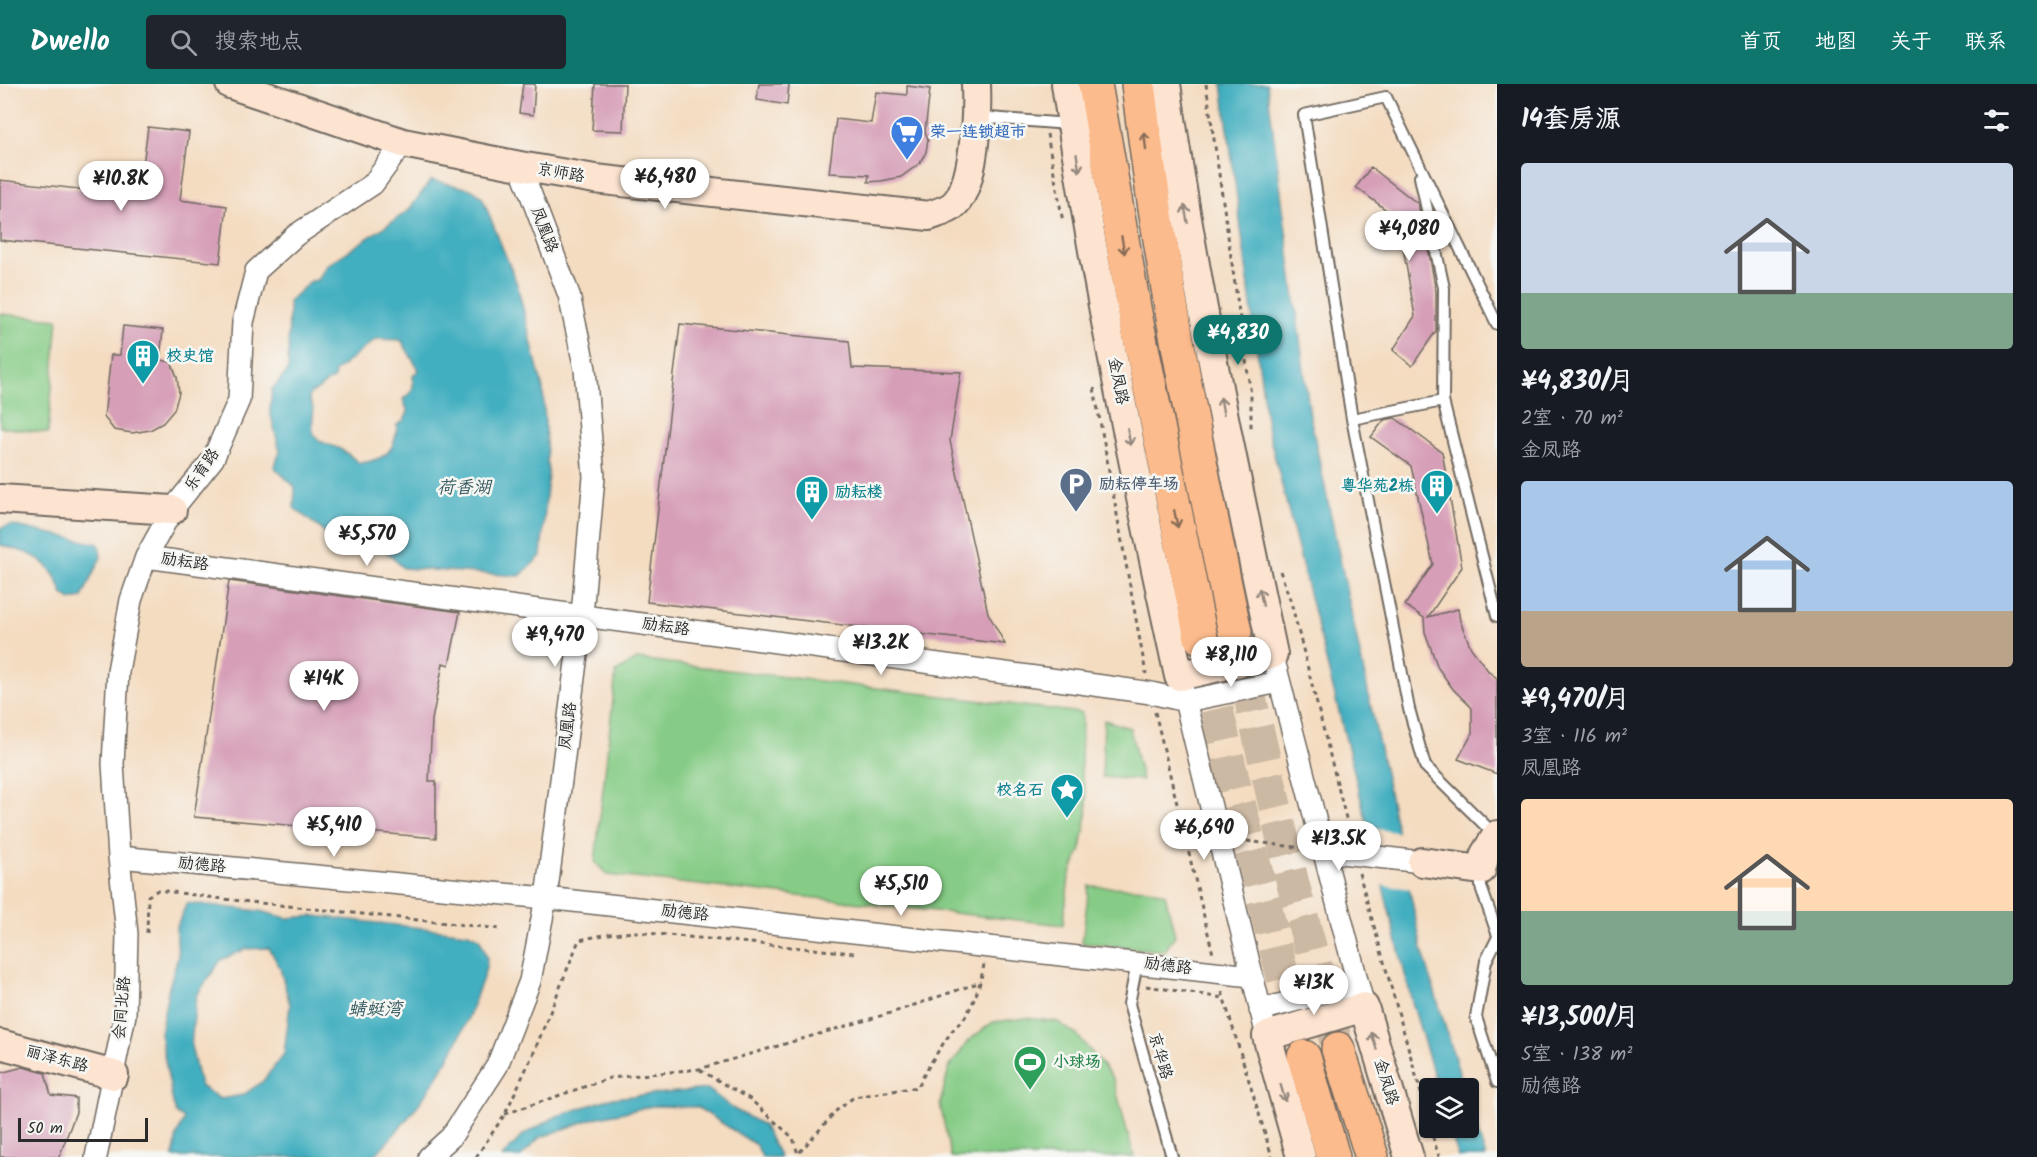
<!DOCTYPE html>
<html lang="zh">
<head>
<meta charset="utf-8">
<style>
  :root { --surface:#171b24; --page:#20242c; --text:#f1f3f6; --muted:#9ea1a6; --accent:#0f766e }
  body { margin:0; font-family:Kalam,"LXGW WenKai TC",sans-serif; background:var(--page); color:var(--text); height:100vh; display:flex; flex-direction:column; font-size:22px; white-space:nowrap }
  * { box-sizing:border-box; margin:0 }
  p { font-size:20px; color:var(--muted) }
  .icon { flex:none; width:33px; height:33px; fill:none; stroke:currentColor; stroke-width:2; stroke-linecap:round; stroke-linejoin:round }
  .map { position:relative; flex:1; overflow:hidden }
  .drawer { display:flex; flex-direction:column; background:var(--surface); width:540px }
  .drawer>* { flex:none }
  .controls { position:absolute; left:1419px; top:994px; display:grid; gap:12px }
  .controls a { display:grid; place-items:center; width:60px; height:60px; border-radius:6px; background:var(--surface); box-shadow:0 2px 4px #0004; font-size:30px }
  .scale { position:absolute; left:18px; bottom:15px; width:130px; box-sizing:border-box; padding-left:6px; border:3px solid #2b2b2b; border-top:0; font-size:16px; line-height:21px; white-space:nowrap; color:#2b2b2b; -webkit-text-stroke:4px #f6f6f2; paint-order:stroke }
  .price { position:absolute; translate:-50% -51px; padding:0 14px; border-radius:21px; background:#fff; color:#222; font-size:20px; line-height:39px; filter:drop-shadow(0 2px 3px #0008) }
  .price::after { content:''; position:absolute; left:50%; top:36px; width:18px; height:14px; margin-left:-9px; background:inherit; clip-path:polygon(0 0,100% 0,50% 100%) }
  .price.active { background:var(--accent); color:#fff }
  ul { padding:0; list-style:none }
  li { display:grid; align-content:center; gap:12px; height:318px; padding:0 24px }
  li span { display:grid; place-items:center; height:186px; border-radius:6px; color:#555 }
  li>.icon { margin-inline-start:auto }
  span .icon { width:108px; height:108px; fill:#fffc; stroke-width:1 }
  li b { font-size:26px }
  h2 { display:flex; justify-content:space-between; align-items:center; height:72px; padding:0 24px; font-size:26px }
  header { display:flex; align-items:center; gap:36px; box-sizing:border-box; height:84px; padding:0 30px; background:var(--accent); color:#fff }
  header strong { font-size:28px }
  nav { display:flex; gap:33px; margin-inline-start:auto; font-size:21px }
  .search { width:420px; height:54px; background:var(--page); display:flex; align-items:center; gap:15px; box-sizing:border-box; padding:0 21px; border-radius:6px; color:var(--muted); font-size:22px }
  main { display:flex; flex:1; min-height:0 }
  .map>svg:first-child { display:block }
  .green { fill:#86cc86; stroke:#587c58; stroke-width:1.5 }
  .water { fill:#42afc0; stroke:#366d76; stroke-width:1.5; fill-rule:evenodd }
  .pier { fill:#f4dcc1 }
  .building { fill:#d69eb7 }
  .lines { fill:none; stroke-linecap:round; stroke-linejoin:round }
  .highway-tunnel { stroke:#ccb9a3; stroke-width:33; stroke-dasharray:33 16; stroke-linecap:butt }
  .lane-casing { stroke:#716960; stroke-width:14 }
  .street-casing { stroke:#716960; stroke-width:24 }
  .secondary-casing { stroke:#716960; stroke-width:32 }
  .highway-casing { stroke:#716960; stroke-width:36 }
  .path { stroke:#716960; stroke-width:3; stroke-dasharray:4.5 4.5; stroke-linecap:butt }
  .lane { stroke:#fff; stroke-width:10 }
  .street { stroke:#fff; stroke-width:21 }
  .secondary { stroke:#fde4d1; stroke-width:28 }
  .highway { stroke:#fbbb8c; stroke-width:33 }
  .oneway { stroke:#896c57 }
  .oneway2 { stroke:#94887e }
  .labels { text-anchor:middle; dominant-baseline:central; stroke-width:5; stroke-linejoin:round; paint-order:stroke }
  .shop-label { font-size:16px; font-weight:bold; fill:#366cbe; stroke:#f6f6f2; text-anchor:start }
  .street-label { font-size:16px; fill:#2b2b2b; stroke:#f6f6f2 }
  .culture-label { font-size:16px; font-weight:bold; fill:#0d838f; stroke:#f6f6f2; text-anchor:start }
  .service-label { font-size:16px; font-weight:bold; fill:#4e5e75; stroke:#f6f6f2; text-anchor:start }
  .leisure-label { font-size:16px; font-weight:bold; fill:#27864d; stroke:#f6f6f2; text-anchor:start }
  .water-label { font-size:18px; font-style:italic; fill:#33595f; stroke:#f6f6f2 }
</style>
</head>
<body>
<header>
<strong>Dwello</strong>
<div class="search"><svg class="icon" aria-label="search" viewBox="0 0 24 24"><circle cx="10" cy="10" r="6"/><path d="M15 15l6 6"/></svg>搜索地点</div>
<nav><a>首页</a><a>地图</a><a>关于</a><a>联系</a></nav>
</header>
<main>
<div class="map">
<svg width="1497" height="1073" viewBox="0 0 1497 1073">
  <rect width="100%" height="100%" fill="#f6f6f2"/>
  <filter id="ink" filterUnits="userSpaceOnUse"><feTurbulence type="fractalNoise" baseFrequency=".0167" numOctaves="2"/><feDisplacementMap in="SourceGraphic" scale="12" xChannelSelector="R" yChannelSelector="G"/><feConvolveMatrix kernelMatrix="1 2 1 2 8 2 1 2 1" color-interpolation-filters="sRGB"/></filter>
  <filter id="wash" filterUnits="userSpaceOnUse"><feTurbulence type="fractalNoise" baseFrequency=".008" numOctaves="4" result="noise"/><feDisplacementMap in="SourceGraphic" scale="24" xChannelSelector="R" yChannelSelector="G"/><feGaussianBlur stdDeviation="1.35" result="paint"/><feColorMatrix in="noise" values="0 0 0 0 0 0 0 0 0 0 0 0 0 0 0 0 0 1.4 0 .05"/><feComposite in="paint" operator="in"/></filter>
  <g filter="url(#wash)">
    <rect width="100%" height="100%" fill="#f4dcc1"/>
    <!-- green -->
    <path class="green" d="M0 230 58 235 48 349 0 343Z
      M637 575 1082 629 1081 688 1087 714V730L1081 765 1069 793 1063 841 607 791 595 778 616 588Z
      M1104 636 1130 644 1142 696 1102 693Z
      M1089 802 1149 805 1165 810 1175 851 1165 867 1082 859Z
      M1026 934 1058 938 1078 952 1113 994 1134 1073H951L940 1020 949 984 968 957 993 938Z"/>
    <!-- water -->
    <path class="water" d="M1222 0H1267L1310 332 1422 865 1464 1005H1438L1412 918 1267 342Z
      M431 96 471 105 482 113 517 200 543 305 548 390 541 472 520 492 403 484 381 462 327 450 294 424 295 403 274 383 280 368 270 327 272 305 288 287 289 217 311 197 318 196 326 182 408 127ZM376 255 401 256 419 286 413 291C414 303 413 310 403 315L408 328 404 336 397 341C396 367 385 376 360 379 353 374 347 369 340 365 330 360 317 360 313 347 310 334 318 330 309 315L310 309C321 307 324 297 334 295L335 288Z
      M11 441 99 460 101 473 82 514 71 516 63 511C51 475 34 470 0 461V444Z
      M187 819 260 827 287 834 315 832 468 849 479 854C482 861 487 869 487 876 487 886 482 897 478 907 458 969 421 1024 376 1070L371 1073H173L177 1051 184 1035 176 1029 173 1019 160 949 168 907 178 872 176 844ZM269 864 280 884 290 921 284 970 263 997 243 1011 220 1015 200 1002 191 962 196 912 221 876 246 865Z
      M708 1005 732 1024 763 1041 780 1073H762L756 1061 697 1023 653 1022 595 1034 539 1054 521 1073H502L523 1051 557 1032 611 1014Z
      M1469 1022 1486 1073H1458L1450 1044H1468Z"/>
    <!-- pier -->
    <path class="pier" d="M1365 743 1401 749 1413 805 1380 801Z"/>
    <g id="blocks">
      <!-- building -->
      <path class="building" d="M523 0H535L533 31 519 29Z
        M595 0H625L623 47 592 46Z
        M759 0H789L787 21 757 16Z
        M907 2 930 5 925 48 928 55 926 68 920 79 901 93 881 97 868 98 869 91 829 89 836 35 871 39 876 8 907 11Z
        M148 43 189 48 180 116 227 122 220 179 0 156V96L139 112Z
        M1371 83 1418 120 1430 174 1436 208V247L1412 282 1393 266 1415 232 1398 135 1356 103Z
        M680 240 849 257 852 284 961 288 950 357 988 529 1005 560 647 518Z
        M123 242 163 246 160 276 171 278 177 293 179 309 174 326 163 339 150 346 132 349 114 346 104 333 111 271H120Z
        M1395 334 1442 368 1462 483 1428 533 1458 525 1460 537 1471 564 1489 588 1497 594V690L1458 675 1472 650V624L1453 605 1438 584 1425 548 1424 534 1405 521 1433 480 1411 382 1371 353 1384 336Z
        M229 497 460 528 449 581 443 579 432 636 429 697H436V754L194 733Z
        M23 983 45 989 51 1011 76 1014V1028L59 1073H0V989Z"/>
    </g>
  </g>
  <g filter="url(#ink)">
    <use href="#blocks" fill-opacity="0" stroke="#716960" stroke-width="1.5"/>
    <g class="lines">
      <!-- highway-tunnel -->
      <path class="highway-tunnel" d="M1235 548 1293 800 1338 965
        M1206 577 1230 683 1298 952"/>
      <!-- lane casing -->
      <g class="lane-casing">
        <path id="lane" d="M977 33 1069 40
          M1420 93 1444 204 1443 317 1497 532
          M1352 335 1443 317
          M1496 752 1425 682 1409 625 1352 335 1304 31 1386 13 1497 240
          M1481 786V803L1497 849
          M1497 855 1486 877 1476 933 1497 998
          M1137 879 1129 920 1172 1073"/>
      </g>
      <!-- street casing -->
      <g class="street-casing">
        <path id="street" d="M146 473 1102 602 1151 609 1186 617 1279 598
          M1276 584 1364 923
          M1182 604 1267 952
          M1323 767 1422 778
          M119 773 546 814 1251 892
          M1260 926 1357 900
          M96 1073 125 931 127 850 119 773 113 680 118 587 131 516 146 473 172 426 213 375 239 316 243 238 256 187 296 151 373 100 403 59
          M429 1073 451 1053 497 982 530 897 546 814 582 531 594 393 585 285 569 211 520 82"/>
      </g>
      <!-- secondary casing -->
      <g class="secondary-casing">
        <path id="secondary" d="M230 0 403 59 520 82 595 95 929 132C936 129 945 127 951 123 976 106 977 28 976 0
          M1066 0C1095 199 1136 395 1179 592L1273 570C1233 381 1193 192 1166 0
          M0 415 172 426
          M1422 778 1481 786 1485 770 1497 751
          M0 960 114 991
          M1301 1073 1267 952 1364 923 1409 1073"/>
      </g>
      <!-- highway casing -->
      <g class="highway-casing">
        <path id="highway" d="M1095 0 1135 229 1201 554
          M1138 0C1160 184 1197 367 1235 548
          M1338 965 1372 1073
          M1304 973 1333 1073"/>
      </g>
      <!-- path -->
      <path class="path" d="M1206 0 1251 311V346
        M1047 50 1063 138
        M1094 304 1146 590
        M1280 487 1291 518 1350 750
        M1155 628 1213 870
        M1184 746 1199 750
        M1238 756 1303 764
        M1359 789 1430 1041
        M147 849 148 812 158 806 223 815 502 845
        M1146 902 1223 914
        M1222 908 1272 1073
        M700 986 750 1015 793 1054 798 1070 837 1026 854 1013 918 1003C927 983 940 964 952 947 956 942 961 938 965 933 975 917 981 899 984 880
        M505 1030 610 994 699 985 894 928 981 898
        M1430 1044 1439 1073
        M476 1073 505 1030 534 968 579 856 609 850 636 848 854 869"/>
      <!-- lane -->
      <use href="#lane" class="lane"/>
      <!-- street -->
      <use href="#street" class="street"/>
      <!-- secondary -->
      <use href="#secondary" class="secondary"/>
      <!-- highway -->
      <use href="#highway" class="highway"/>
    </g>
    <!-- one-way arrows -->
    <defs><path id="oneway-shaft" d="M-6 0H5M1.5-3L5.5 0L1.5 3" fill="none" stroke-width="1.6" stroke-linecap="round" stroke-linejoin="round" transform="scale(1.5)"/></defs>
    <g class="oneway">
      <use href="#oneway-shaft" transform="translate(1145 57) rotate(-97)"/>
      <use href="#oneway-shaft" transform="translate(1123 161) rotate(80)"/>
      <use href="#oneway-shaft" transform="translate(1176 435) rotate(78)"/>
    </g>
    <g class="oneway2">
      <use href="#oneway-shaft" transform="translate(1078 79) rotate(81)"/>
      <use href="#oneway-shaft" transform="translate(1186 130) rotate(-100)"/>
      <use href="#oneway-shaft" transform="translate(1222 322) rotate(-100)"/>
      <use href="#oneway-shaft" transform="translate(1129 353) rotate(79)"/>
      <use href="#oneway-shaft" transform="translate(1261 513) rotate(-102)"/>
      <use href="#oneway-shaft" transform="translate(1374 957) rotate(-107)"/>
      <use href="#oneway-shaft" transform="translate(1283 1009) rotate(74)"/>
    </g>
  </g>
  <!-- icons -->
  <defs>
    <g id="supermarket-pin" transform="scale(1.725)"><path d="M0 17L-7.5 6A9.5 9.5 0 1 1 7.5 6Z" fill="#3f7fe0" stroke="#f6f6f2"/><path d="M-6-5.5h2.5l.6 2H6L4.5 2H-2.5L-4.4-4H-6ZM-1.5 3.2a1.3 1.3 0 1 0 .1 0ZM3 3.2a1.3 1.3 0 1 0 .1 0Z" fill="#fff"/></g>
    <g id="building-pin" transform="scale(1.725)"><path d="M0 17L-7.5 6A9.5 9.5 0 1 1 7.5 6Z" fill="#0f9aa8" stroke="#f6f6f2"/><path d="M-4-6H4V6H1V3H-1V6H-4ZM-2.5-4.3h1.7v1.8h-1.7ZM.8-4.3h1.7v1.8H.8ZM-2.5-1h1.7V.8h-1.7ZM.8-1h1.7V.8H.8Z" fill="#fff"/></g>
    <g id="parking-pin" transform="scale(1.725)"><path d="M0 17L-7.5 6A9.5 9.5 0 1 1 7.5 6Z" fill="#5c6f8a" stroke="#f6f6f2"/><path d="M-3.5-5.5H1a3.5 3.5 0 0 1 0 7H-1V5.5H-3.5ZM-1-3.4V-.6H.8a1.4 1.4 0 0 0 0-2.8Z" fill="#fff"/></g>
    <g id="sight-pin" transform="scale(1.725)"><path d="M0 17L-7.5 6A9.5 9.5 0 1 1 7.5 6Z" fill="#0f9aa8" stroke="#f6f6f2"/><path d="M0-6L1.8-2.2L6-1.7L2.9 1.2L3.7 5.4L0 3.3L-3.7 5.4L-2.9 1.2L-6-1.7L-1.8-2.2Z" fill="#fff"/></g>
    <g id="stadium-pin" transform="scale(1.725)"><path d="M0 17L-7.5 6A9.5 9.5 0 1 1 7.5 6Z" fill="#2e9e5b" stroke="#f6f6f2"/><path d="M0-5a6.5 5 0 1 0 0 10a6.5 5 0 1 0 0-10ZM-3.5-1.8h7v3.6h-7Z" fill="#fff"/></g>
  </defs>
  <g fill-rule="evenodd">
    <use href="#supermarket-pin" x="907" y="48"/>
    <use href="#building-pin" x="143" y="272"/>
    <use href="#parking-pin" x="1076" y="400"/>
    <use href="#building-pin" x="1437" y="402"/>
    <use href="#building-pin" x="812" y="408"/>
    <use href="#sight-pin" x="1067" y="706"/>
    <use href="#stadium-pin" x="1030" y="978"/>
  </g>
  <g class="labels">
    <!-- shop labels -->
    <g class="shop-label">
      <text x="930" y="48">荣一连锁超市</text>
    </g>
    <!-- street labels -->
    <g class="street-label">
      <text transform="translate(561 89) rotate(10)">京师路</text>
      <text transform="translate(544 146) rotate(69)">凤凰路</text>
      <text transform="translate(1118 297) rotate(79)">金凤路</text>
      <text transform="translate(202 386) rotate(-55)">乐育路</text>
      <text transform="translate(185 478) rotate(8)">励耘路</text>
      <text transform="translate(666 543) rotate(8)">励耘路</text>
      <text transform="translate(568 642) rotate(-83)">凤凰路</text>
      <text transform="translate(202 781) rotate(5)">励德路</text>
      <text transform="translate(685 829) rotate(6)">励德路</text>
      <text transform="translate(1168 882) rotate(7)">励德路</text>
      <text transform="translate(122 924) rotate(-85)">会同北路</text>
      <text transform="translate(1160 972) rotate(74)">京华路</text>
      <text transform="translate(57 975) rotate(15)">丽泽东路</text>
      <text transform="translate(1386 998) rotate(73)">金凤路</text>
    </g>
    <!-- culture labels -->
    <g class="culture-label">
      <text x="166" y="272">校史馆</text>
      <text x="1414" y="402" text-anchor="end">粤华苑2栋</text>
      <text x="835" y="408">励耘楼</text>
      <text x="1044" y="706" text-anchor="end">校名石</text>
    </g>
    <!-- service labels -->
    <g class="service-label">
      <text x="1099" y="400">励耘停车场</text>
    </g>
    <!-- leisure labels -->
    <g class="leisure-label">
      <text x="1053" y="978">小球场</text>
    </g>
    <!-- water labels -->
    <g class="water-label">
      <text x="464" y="404">荷香湖</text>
      <text x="375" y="926">蜻蜓湾</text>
    </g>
  </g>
</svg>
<div class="controls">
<a><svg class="icon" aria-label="layers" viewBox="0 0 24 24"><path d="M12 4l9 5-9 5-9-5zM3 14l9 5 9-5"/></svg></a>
</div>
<div class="scale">50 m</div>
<b class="price" style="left:665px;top:126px">¥6,480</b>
<b class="price" style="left:121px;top:128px">¥10.8K</b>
<b class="price" style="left:1409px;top:178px">¥4,080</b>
<b class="price active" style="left:1238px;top:282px">¥4,830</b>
<b class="price" style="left:367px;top:483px">¥5,570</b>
<b class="price" style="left:555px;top:584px">¥9,470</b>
<b class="price" style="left:881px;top:592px">¥13.2K</b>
<b class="price" style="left:1231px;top:604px">¥8,110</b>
<b class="price" style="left:324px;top:628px">¥14K</b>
<b class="price" style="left:334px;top:774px">¥5,410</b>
<b class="price" style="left:1204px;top:777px">¥6,690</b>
<b class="price" style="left:1339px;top:788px">¥13.5K</b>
<b class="price" style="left:901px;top:833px">¥5,510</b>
<b class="price" style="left:1314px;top:932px">¥13K</b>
</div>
<section class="drawer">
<h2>14套房源<svg class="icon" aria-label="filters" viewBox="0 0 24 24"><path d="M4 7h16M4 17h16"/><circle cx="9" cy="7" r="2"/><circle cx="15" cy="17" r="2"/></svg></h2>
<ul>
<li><span style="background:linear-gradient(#c9d6e8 70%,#7fa58c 0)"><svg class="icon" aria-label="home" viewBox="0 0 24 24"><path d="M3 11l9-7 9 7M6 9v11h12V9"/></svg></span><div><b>¥4,830/月</b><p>2室 · 70 m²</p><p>金凤路</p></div></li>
<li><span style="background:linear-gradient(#a9c7e8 70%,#b9a48a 0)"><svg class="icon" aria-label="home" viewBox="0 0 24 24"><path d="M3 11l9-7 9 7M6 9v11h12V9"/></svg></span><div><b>¥9,470/月</b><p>3室 · 116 m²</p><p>凤凰路</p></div></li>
<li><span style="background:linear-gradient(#ffd9b3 60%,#7fa58c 0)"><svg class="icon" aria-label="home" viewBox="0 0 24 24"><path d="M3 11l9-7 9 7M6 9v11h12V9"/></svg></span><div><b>¥13,500/月</b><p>5室 · 138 m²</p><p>励德路</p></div></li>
</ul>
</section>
</main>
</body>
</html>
